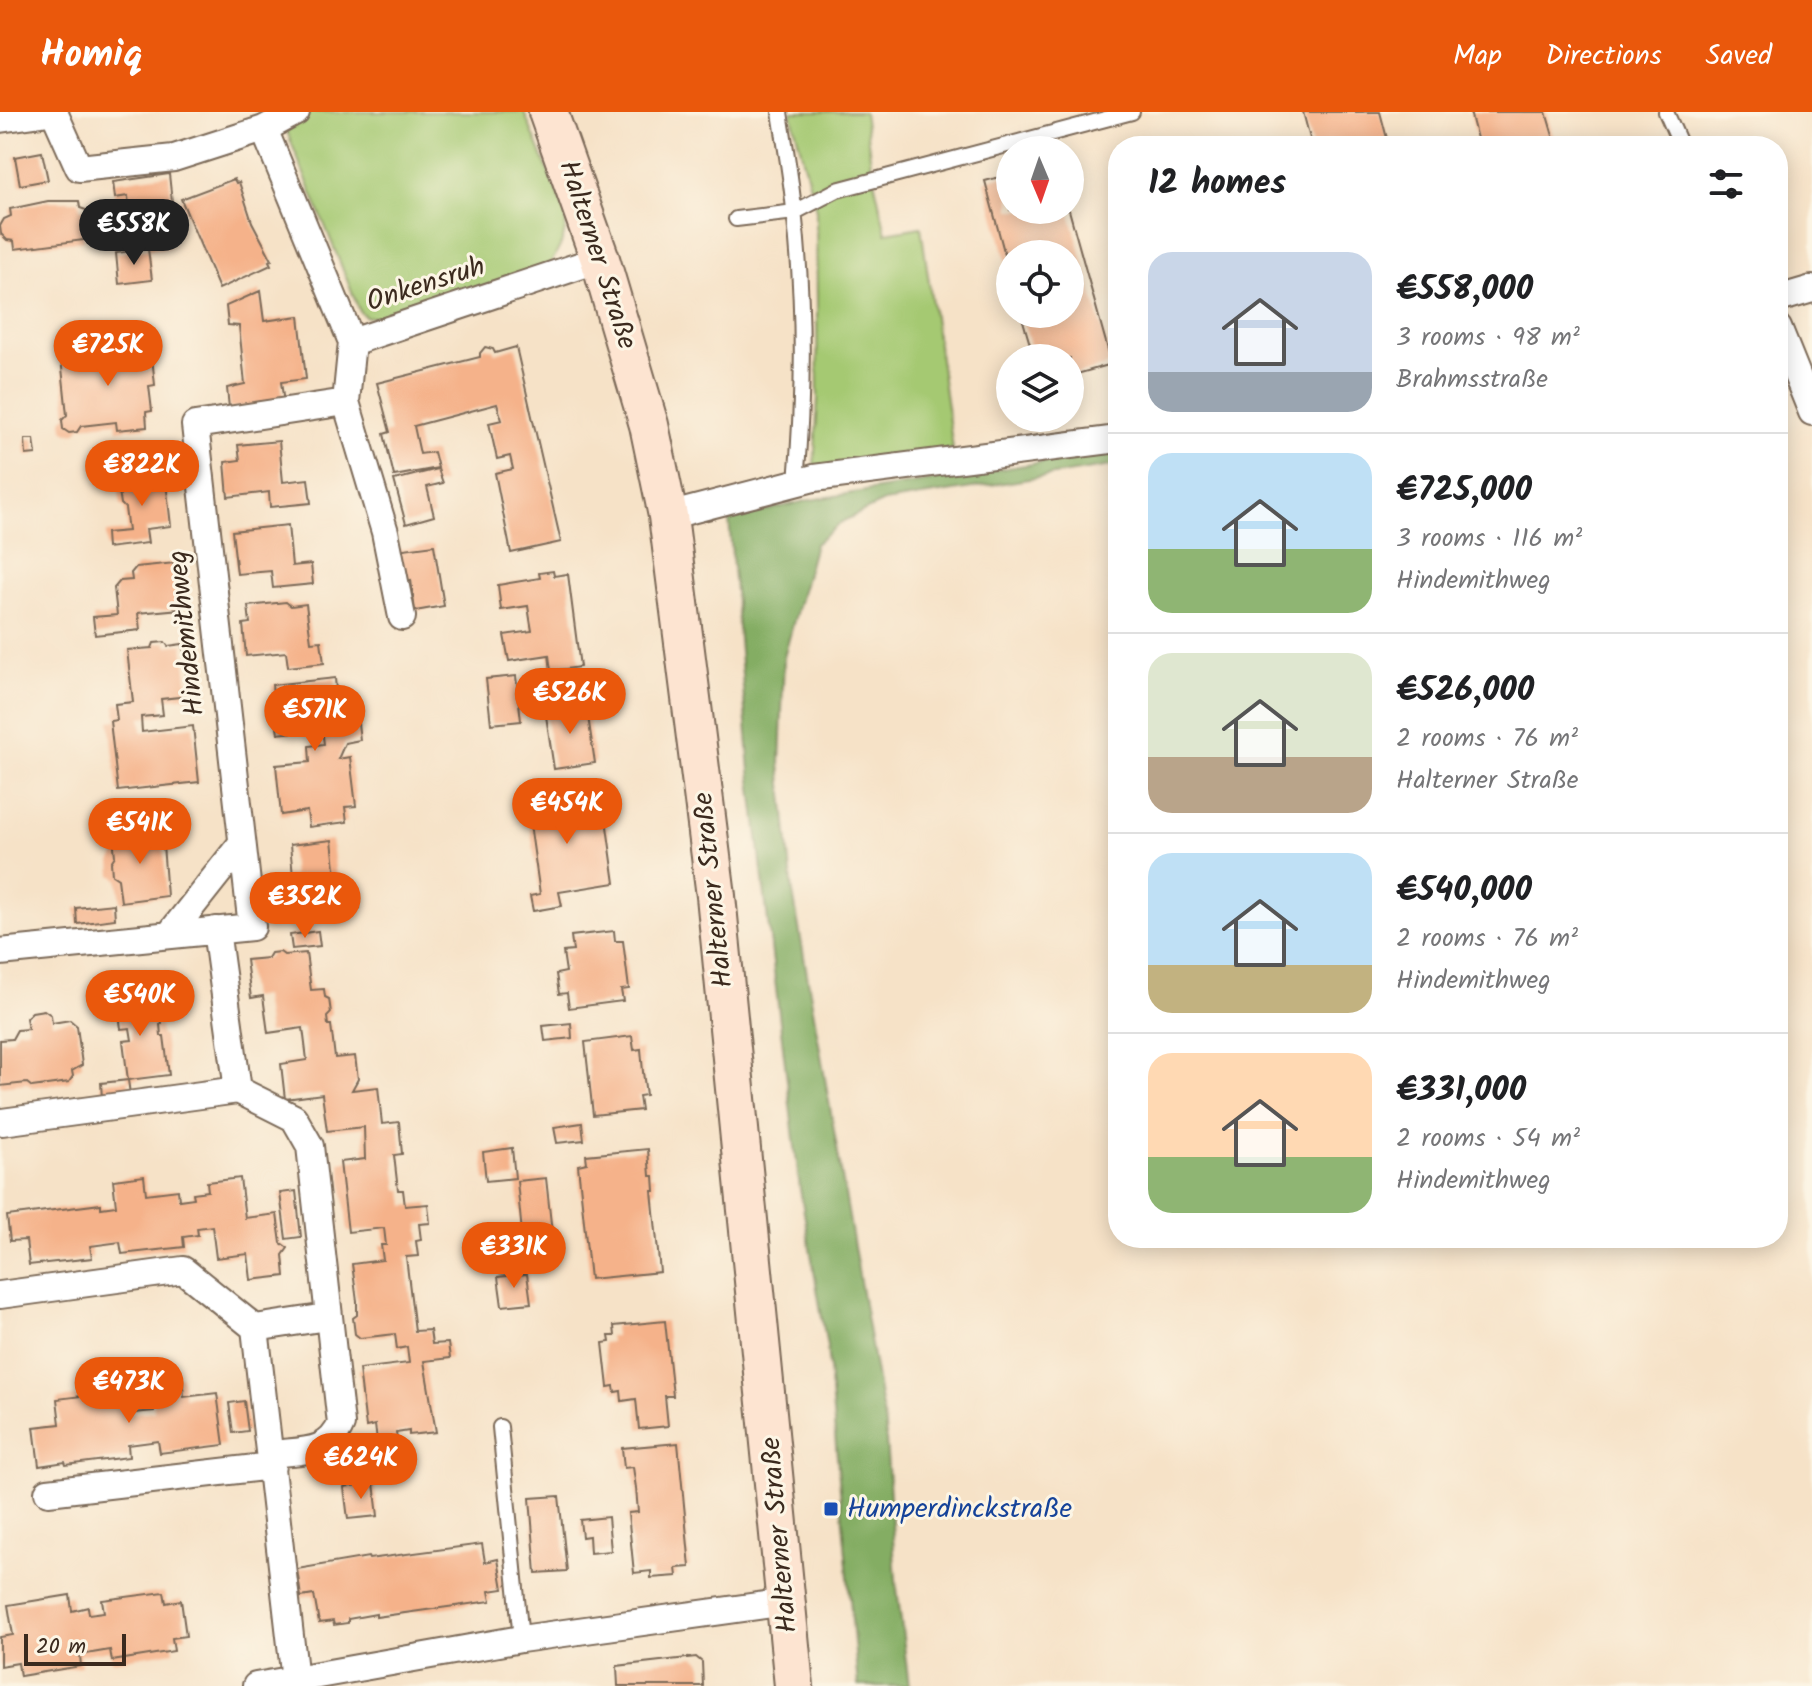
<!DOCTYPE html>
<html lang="en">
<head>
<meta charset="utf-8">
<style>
  :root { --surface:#fff; --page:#f2f2f2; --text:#202124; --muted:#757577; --line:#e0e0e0; --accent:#ea580c }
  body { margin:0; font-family:Kalam,sans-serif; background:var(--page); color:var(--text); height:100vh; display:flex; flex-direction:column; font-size:30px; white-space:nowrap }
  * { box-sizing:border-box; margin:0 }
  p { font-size:26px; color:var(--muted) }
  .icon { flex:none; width:44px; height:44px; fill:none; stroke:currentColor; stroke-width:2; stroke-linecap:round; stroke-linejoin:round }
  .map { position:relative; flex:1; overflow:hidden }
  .details { position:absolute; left:1108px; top:24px; width:680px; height:1112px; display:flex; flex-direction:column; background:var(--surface); border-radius:32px; box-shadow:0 4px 20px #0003 }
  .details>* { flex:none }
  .needle { width:52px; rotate:178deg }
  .tools { position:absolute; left:996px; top:24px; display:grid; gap:16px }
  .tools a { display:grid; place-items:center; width:88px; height:88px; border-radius:50%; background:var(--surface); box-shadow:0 4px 20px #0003; font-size:40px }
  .scale { position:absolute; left:24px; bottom:20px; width:102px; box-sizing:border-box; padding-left:8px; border:4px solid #3b2a1e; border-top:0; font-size:22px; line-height:28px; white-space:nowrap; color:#3b2a1e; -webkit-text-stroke:6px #fcf5e5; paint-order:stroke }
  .price { position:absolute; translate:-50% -68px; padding:0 18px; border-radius:28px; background:var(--accent); color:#fff; font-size:26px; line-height:52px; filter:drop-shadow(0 2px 4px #0008) }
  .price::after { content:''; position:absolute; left:50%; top:48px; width:24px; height:18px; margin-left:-12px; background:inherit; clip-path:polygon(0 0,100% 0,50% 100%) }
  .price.active { background:#222; color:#fff }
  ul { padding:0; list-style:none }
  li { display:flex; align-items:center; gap:24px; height:200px; padding:0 40px }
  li+li { border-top:2px solid var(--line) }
  li span { display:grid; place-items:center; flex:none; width:224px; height:160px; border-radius:24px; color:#555 }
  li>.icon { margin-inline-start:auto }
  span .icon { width:96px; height:96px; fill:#fffc; stroke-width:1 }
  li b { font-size:34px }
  h2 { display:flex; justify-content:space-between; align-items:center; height:96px; padding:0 40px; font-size:34px }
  header { display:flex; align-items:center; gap:48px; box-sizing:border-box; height:112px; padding:0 40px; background:var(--accent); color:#fff }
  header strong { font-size:38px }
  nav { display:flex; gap:44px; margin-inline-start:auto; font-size:28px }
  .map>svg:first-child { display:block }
  .green { fill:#a5c972; stroke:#707a48; stroke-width:2 }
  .forest { fill:#84ad64; stroke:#606c41; stroke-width:2 }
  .building { fill:#f5b28a }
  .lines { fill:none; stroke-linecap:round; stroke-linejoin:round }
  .service-casing { stroke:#7c6a59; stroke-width:18 }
  .minor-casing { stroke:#7c6a59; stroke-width:30 }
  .secondary-casing { stroke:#7c6a59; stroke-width:42 }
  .service { stroke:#fff; stroke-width:14 }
  .minor { stroke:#fff; stroke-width:26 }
  .secondary { stroke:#fde4d1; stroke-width:38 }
  .transit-dot { fill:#1a4fb4; stroke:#fcf5e5; stroke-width:3 }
  .labels { text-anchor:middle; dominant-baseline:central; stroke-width:6; stroke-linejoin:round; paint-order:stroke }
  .street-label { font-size:28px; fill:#3b2a1e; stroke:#fcf5e5 }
  .transit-label { font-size:28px; fill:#164399; stroke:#fcf5e5; text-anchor:start }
</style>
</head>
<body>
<header>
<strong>Homiq</strong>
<nav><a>Map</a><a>Directions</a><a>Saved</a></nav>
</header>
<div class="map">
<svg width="1812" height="1574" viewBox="0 0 1812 1574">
  <rect width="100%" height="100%" fill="#fcf5e5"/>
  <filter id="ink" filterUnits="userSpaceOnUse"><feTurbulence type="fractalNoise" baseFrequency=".0125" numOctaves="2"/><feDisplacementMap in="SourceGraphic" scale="16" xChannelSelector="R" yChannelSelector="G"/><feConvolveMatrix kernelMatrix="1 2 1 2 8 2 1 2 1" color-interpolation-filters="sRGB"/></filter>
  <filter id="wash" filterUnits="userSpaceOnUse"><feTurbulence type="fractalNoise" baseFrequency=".006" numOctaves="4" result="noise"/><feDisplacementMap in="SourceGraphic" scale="32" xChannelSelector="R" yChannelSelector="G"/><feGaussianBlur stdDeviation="1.8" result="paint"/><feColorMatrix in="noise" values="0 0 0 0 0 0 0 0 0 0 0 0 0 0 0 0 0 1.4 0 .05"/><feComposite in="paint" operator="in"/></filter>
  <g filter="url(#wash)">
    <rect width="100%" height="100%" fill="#f6e2c7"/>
    <!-- green -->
    <path class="green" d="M307 0H524L566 102C567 124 559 138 548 156L383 205H366L360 200 289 25 287 19Z
      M791 0H864L872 59 886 121 921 115 953 337 814 357 818 287 816 98Z"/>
    <!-- forest -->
    <path class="forest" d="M1118 338V353L884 390 843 409 815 432 784 545 780 652 793 781 885 1314 896 1468 909 1574H858L827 1235 800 1077 750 659 729 407 810 388Z"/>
    <g id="blocks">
      <!-- building -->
      <path class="building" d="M1303 0H1380L1389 34H1312Z
        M1470 0H1546L1556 34H1479Z
        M42 40 48 68 20 73 15 45Z
        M169 62 172 90 129 95 128 84 115 86 113 70Z
        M1010 62V98H1069L1112 252 1070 264V246H1034L1021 202H1070V142H1010L1009 158 985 69Z
        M234 67 236 71 239 70 252 110 272 148 269 149 271 153 219 177 181 87Z
        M48 89H79L80 96 89 99 93 107 91 116 83 120 84 128 15 137 14 129 7 128 1 122 0 114 4 107 11 104 10 97Z
        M166 109 169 135 149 137 146 111Z
        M148 137 152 168 119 172 116 141Z
        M260 179 264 209 299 204 306 267 281 270 284 291 229 296 227 276 245 272 239 214 228 213 226 194Z
        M136 232 142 237 151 236 155 273 149 274 152 299 146 300 147 315 117 318 116 310 81 314 77 320 69 321 63 317 62 308 67 303 61 246 70 245 74 239 82 238 88 242 124 238 128 233Z
        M485 235 493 237 495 241 516 235 561 430 511 441 495 361 513 357 510 344 497 347 489 311 502 308 497 292 414 314 420 342 434 340 438 356 394 364 384 322 390 320 377 271 480 245V241Z
        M25 327H34L36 342 26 343Z
        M279 329 283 370 308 367 311 391 270 395 269 380 228 385 225 350 240 348 238 333Z
        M146 354 152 362 165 361 171 414 146 417 148 431 107 436 106 421 128 419 125 396 121 392 119 379 123 374 122 366 135 364 139 355Z
        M438 357 443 371 427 375 434 404 406 412 394 368Z
        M288 413 292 454 311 452 313 472 273 476 271 459 237 462 232 419Z
        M434 433 444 494 415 499 411 468 400 470 396 438Z
        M175 451 180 497 138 501 140 518 95 523 93 505 117 503 114 476 120 469 132 468 131 461 136 455Z
        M553 459 554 464 568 462 580 555 551 559 549 543 509 549 504 523 532 519 530 507 528 494 501 498 498 473 540 466 539 461Z
        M286 490 291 494 306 492 311 530 321 529 324 551 288 555 286 540 246 544 243 512 250 511 248 494Z
        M165 530 168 534 183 532 189 584 161 587 163 603 141 605 142 620 193 614 199 670 118 679 110 609 117 608 115 592 133 590 127 538 152 536 154 531Z
        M516 564 521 609 491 612 486 567Z
        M335 566 339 613 358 611 360 628 345 631 338 647 350 645 356 694 345 695 347 710 309 715 307 699 281 703 276 653 310 650 309 634 324 632 322 617 278 622 272 573Z
        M586 591 595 651 554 657 545 597Z
        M546 679 549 694 603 686 615 771 559 780 562 794 533 799 530 784 540 782 528 698 516 700 514 683Z
        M162 720 167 784 121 790 118 767 112 763 111 750 115 744 113 725Z
        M332 728 338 783 359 780 360 796 315 801 313 786 296 788 294 776 287 777 285 764H293L290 733Z
        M114 792 115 807 77 812 76 796Z
        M318 819 320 834 292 837 290 823Z
        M614 819 615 829H623L629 877 621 878 623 889 569 896 567 881 559 882 556 862 566 860 563 840 573 839 571 824Z
        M280 840 284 843 306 841 311 878 324 877 325 885 329 887 331 901 327 905 328 913H331L335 946 355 944 358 967 352 978 378 975 382 1012 399 1010 402 1042 394 1043 398 1078H403L405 1094 428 1092 430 1111 419 1112 421 1128 416 1129 418 1144 406 1145 415 1219 430 1218 432 1232 448 1231 450 1246 424 1249 436 1320 409 1323V1319L396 1321 397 1327 377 1329 375 1313 366 1315 359 1257 409 1251 407 1235 397 1237 395 1222 360 1226 355 1222 353 1206 357 1203V1189L352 1152 383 1148 381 1133H386L384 1116 348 1120 340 1050 365 1047 364 1015 327 1019 322 982 285 987 281 952 307 948 303 916 268 921 263 884 251 886 246 848 268 846 271 841Z
        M157 874 162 912H160L161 924H164L169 963 128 968 130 982 102 986 101 971 128 968 123 929 132 928 130 916 121 917 116 878Z
        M44 898 51 903 52 911 70 908 77 914 82 953 72 959 73 964 69 970 32 975 27 971 0 974V928L12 927 17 918 28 917 26 906 32 900Z
        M571 911 572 926 545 929 543 914Z
        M632 924 634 938 641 937 643 960 646 983 639 984 641 998 593 1003 585 930Z
        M582 1011 584 1028 557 1031 554 1015Z
        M512 1036 515 1066 486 1069 483 1040Z
        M648 1037 650 1064H654L655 1079H652L660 1160 590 1167 578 1053 587 1051 586 1043Z
        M144 1064 146 1082 178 1078 179 1088 194 1086 193 1081 208 1079 207 1070 240 1066 245 1106 277 1102 281 1131 288 1136 283 1143 285 1164 251 1168 248 1142 216 1146 212 1114 197 1116 198 1123 183 1125 184 1135 122 1142 120 1130 90 1134 92 1146 29 1153 26 1128 10 1129 7 1104 101 1092V1096L116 1094 113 1068Z
        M546 1066 554 1139 524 1142 517 1069Z
        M296 1079 301 1125 286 1127 280 1081Z
        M527 1162 531 1191 502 1194 498 1165Z
        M665 1209 673 1284H665L668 1314 639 1317 636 1287 622 1289 621 1279 615 1280 614 1274 608 1275 603 1231 610 1230 609 1224H615L614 1214Z
        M182 1264 184 1285 217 1281 224 1333 160 1341 158 1329 128 1333 129 1345 66 1353 65 1350 39 1354 34 1315 60 1312 57 1287 121 1279 124 1302 154 1299 150 1268Z
        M244 1289 248 1319 233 1321 229 1291Z
        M678 1331 690 1455 676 1456 677 1464 651 1466V1459L634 1461 628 1401 638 1400 636 1376 633 1355 624 1356 622 1336Z
        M403 1341 405 1357 376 1360 374 1345Z
        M374 1371 378 1404 348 1407 344 1375Z
        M559 1384 567 1459 536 1461 530 1386Z
        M608 1405 611 1439 590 1441 589 1424 582 1425 580 1408Z
        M482 1432 485 1450 498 1447 503 1477 489 1479 491 1489 376 1505V1502L348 1507V1511L334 1513 333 1509 319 1511 314 1483 301 1485 297 1457 368 1445 369 1447Z
        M164 1480 166 1491 181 1488 186 1524 172 1526 174 1539 112 1549 110 1538 80 1543 81 1554 20 1564 18 1551 0 1554V1525L13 1523 8 1493 70 1483 72 1499 88 1495 89 1502 104 1500 102 1488Z
        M696 1545 702 1550 703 1574H618L617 1554Z"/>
    </g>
  </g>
  <g filter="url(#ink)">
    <use href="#blocks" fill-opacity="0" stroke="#7c6a59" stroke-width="2"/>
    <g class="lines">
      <!-- service casing -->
      <g class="service-casing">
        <path id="service" d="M780 0C785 33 791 65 794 98 804 188 804 280 796 370
          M1666 0 1681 34
          M736 107 795 100 837 78 1132 0
          M500 1315 521 1527"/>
      </g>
      <!-- minor casing -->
      <g class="minor-casing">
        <path id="minor" d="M54 0 79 56 174 46 264 17 296 0
          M0 7 49 0
          M264 17 352 230 600 147
          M1778 187 1812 177
          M1778 216 1812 300
          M352 230 346 290 385 420 402 505
          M668 404 814 366 1118 327
          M216 818 238 978 294 1006 310 1034 341 1312C328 1343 301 1338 271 1342
          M170 822 242 731
          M0 840 252 815 195 313 346 290
          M2 1010 238 978
          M0 1183 183 1158 255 1216 295 1568
          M255 1216 327 1205
          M48 1380 272 1354
          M256 1574 521 1527 786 1490"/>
      </g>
      <!-- secondary casing -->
      <g class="secondary-casing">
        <path id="secondary" d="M548 0 600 147 649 313 668 404 716 784 794 1574"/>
      </g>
      <!-- service -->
      <use href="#service" class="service"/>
      <!-- minor -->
      <use href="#minor" class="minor"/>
      <!-- secondary -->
      <use href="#secondary" class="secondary"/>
    </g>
  </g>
  <!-- markers -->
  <rect class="transit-dot" x="823" y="1389" width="16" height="16" rx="4"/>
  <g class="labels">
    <!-- street labels -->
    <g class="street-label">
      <text transform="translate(597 143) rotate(72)">Halterner Straße</text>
      <text transform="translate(426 173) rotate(-18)">Onkensruh</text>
      <text transform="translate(187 521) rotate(-96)">Hindemithweg</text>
      <text transform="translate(714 778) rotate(-96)">Halterner Straße</text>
      <text transform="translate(780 1423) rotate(-95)">Halterner Straße</text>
    </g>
    <!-- transit labels -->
    <g class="transit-label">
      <text x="847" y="1397">Humperdinckstraße</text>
    </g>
  </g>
</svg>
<div class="tools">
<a><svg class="needle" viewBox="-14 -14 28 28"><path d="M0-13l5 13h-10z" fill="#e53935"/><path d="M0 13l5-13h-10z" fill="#757577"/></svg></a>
<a><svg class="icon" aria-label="locate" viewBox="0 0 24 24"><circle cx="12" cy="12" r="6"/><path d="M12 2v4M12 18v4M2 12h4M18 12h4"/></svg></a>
<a><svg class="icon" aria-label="layers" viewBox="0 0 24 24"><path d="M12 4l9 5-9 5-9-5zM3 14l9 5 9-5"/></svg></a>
</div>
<div class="scale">20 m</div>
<b class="price active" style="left:134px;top:155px">€558K</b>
<b class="price" style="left:108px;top:276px">€725K</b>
<b class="price" style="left:142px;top:396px">€822K</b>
<b class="price" style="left:570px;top:624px">€526K</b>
<b class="price" style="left:315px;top:641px">€571K</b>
<b class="price" style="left:567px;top:734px">€454K</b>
<b class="price" style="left:140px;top:754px">€541K</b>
<b class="price" style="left:305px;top:828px">€352K</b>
<b class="price" style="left:140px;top:926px">€540K</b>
<b class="price" style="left:514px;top:1178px">€331K</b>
<b class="price" style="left:129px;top:1313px">€473K</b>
<b class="price" style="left:361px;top:1389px">€624K</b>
<section class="details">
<h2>12 homes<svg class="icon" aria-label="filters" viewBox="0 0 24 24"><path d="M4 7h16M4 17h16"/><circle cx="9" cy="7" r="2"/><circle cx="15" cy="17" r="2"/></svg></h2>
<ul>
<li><span style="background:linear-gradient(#c9d6e8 75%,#9aa5b1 0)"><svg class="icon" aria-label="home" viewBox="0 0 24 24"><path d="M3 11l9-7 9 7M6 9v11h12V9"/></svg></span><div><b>€558,000</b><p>3 rooms · 98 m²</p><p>Brahmsstraße</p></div></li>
<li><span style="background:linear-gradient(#bfe0f5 60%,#8fb573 0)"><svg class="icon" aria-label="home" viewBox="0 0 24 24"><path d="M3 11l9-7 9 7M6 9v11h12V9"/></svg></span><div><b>€725,000</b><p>3 rooms · 116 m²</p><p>Hindemithweg</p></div></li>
<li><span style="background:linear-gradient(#dfe7d0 65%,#b9a48a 0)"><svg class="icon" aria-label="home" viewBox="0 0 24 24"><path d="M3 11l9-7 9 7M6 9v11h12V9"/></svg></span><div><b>€526,000</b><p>2 rooms · 76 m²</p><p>Halterner Straße</p></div></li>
<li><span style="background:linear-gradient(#bfe0f5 70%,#c2b280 0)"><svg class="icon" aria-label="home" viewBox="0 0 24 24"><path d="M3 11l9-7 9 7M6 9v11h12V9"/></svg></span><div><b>€540,000</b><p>2 rooms · 76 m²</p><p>Hindemithweg</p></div></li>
<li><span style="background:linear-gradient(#ffd9b3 65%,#8fb573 0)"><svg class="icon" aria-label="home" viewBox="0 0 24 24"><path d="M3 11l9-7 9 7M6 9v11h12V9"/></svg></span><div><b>€331,000</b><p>2 rooms · 54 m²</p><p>Hindemithweg</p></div></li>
</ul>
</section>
</div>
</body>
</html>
